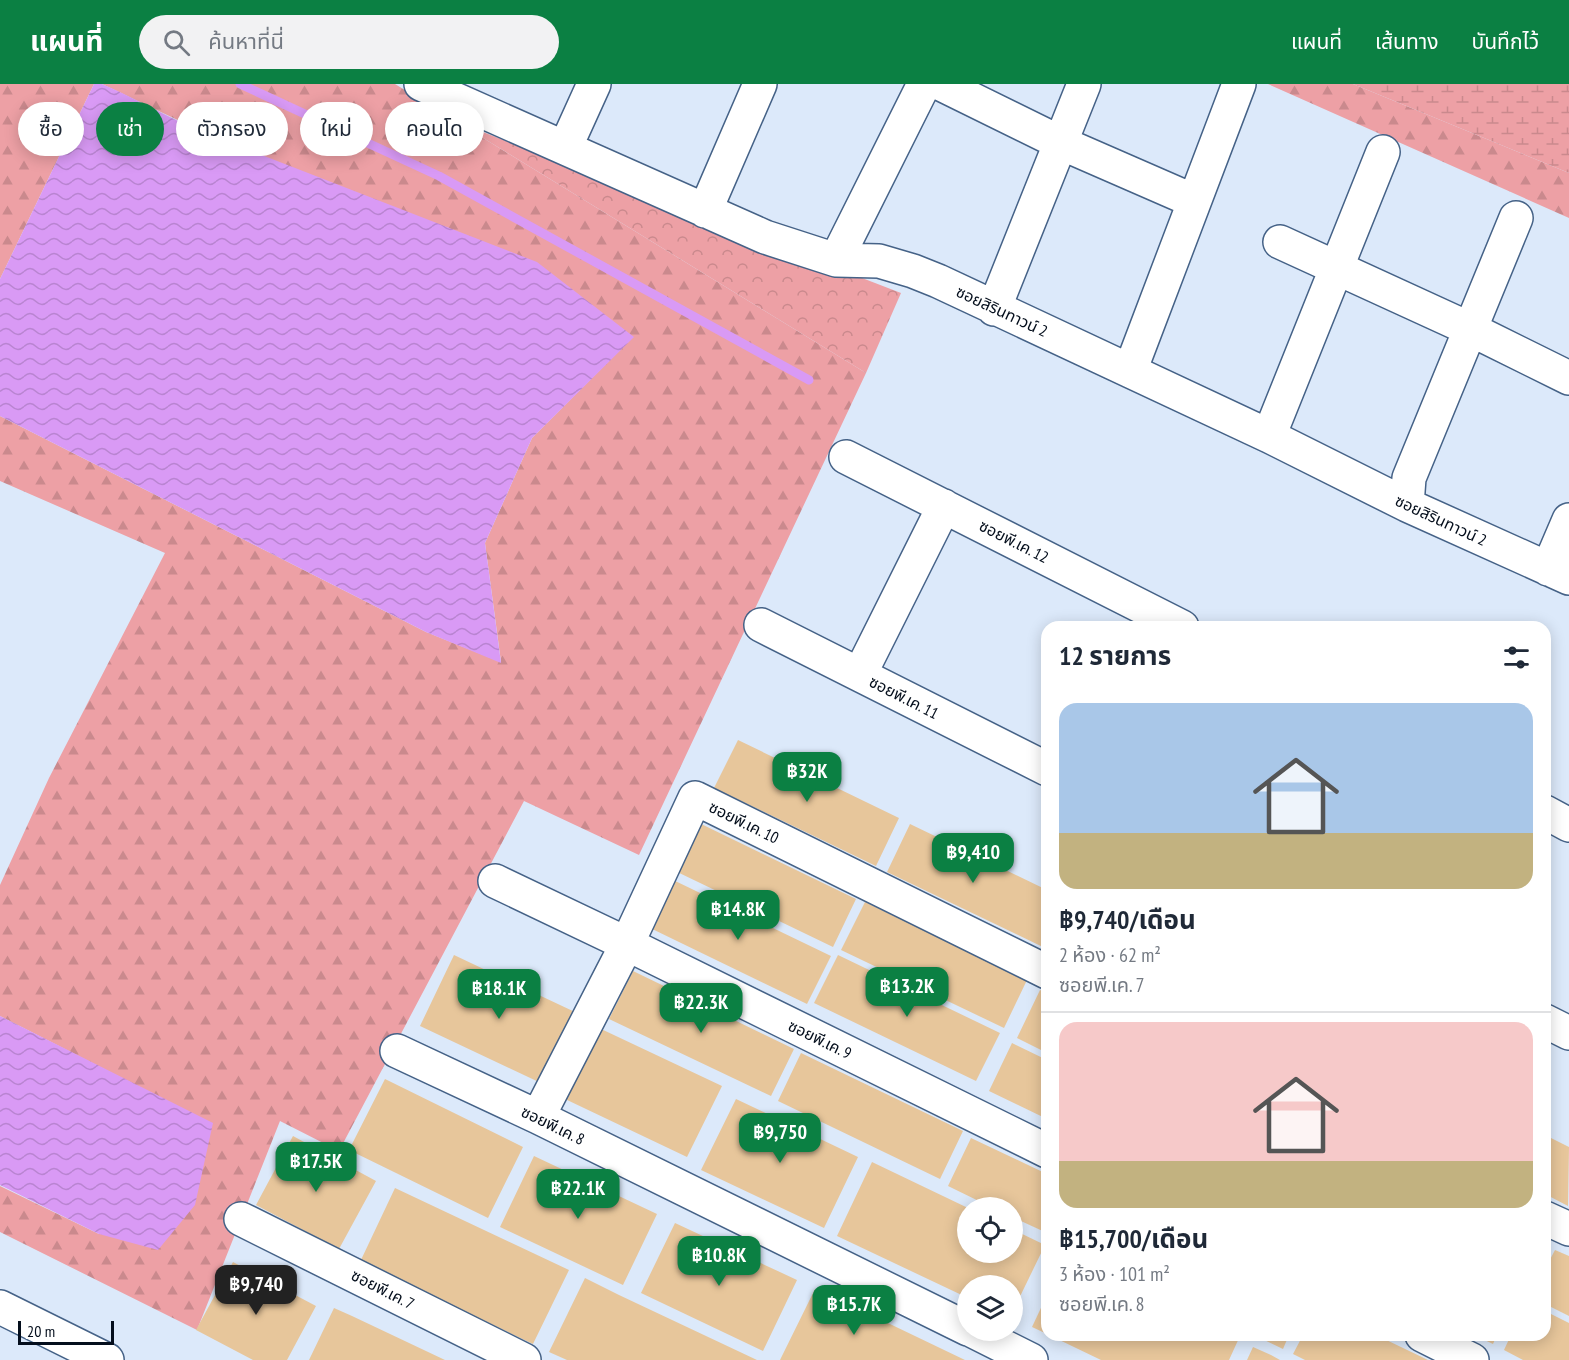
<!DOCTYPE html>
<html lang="th">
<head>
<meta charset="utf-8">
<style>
  :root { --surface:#fff; --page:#f2f2f3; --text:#1f2937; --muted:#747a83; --line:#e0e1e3; --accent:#0b8043 }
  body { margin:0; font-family:"PT Sans Narrow","Noto Sans Thai",sans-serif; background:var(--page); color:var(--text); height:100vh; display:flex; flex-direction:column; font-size:22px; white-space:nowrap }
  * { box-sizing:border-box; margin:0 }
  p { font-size:20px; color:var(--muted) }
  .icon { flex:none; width:33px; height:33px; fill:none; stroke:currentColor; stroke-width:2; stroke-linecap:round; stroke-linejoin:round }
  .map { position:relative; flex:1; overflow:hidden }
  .panel { position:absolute; left:1041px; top:537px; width:510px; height:720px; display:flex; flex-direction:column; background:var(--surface); border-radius:18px; box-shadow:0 3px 15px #0003 }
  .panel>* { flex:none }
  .guide { position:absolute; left:18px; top:18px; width:570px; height:54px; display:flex; gap:12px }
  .fabs { position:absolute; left:957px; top:1113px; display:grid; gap:12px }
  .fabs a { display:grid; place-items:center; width:66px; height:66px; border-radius:50%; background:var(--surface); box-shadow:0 3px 15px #0003; font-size:30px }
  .scale { position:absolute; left:18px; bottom:15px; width:96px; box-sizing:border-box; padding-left:6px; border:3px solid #040e1c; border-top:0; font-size:16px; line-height:21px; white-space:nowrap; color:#040e1c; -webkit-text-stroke:4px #fff; paint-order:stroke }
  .price { position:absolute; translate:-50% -51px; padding:0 14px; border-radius:12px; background:var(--accent); color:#fff; font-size:20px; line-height:39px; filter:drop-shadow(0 2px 3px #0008) }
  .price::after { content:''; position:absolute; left:50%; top:36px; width:18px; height:14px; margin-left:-9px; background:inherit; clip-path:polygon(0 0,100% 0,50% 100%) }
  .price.on { background:#222; color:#fff }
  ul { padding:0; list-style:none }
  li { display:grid; align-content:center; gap:12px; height:318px; padding:0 18px }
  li+li { border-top:2px solid var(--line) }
  li span { display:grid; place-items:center; height:186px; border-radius:18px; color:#555 }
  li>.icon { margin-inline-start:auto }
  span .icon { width:108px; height:108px; fill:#fffc; stroke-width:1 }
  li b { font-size:26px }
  h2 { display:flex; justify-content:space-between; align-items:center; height:72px; padding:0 18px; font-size:26px }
  .tag { padding:0 21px; border-radius:27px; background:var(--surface); box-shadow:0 3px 15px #0003; font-size:21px; line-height:54px }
  .tag.on { background:var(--accent); color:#fff }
  header { display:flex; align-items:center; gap:36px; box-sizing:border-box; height:84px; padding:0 30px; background:var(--accent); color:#fff }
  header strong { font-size:28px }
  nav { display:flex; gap:33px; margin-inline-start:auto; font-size:21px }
  .search { width:420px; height:54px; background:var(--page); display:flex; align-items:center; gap:15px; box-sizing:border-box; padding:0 21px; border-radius:33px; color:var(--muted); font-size:22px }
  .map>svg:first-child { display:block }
  .forest { fill:url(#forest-firs) }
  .wetland { fill:url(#wetland-marsh) }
  .park { fill:url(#park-crowns) }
  .water { fill:url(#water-waves) }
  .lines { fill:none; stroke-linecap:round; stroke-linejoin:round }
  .stream { stroke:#d99af5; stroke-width:9 }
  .building { fill:#e7c69b }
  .street-casing { stroke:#456287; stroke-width:36 }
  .street { stroke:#fff; stroke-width:33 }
  .labels { text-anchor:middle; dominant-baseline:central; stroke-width:4.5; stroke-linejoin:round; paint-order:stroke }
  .street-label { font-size:16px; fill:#040e1c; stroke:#fff }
</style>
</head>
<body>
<header>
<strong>แผนที่</strong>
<div class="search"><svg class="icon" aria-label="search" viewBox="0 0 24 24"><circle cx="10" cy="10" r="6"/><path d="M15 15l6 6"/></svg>ค้นหาที่นี่</div>
<nav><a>แผนที่</a><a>เส้นทาง</a><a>บันทึกไว้</a></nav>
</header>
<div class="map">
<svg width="1569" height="1276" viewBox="0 0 1569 1276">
  <defs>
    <pattern id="forest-firs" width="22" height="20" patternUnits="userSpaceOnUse" patternTransform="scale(1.5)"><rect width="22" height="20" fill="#eda0a5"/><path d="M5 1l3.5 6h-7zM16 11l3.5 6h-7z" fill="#ca898d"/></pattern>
    <pattern id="wetland-marsh" width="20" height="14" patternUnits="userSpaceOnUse" patternTransform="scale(1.5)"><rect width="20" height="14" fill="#eda0a5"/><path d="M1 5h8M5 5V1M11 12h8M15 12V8" fill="none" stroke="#ca898d"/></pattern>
    <pattern id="park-crowns" width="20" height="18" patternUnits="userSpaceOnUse" patternTransform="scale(1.5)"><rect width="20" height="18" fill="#eda0a5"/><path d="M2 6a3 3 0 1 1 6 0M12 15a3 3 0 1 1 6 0" fill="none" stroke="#ca898d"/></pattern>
    <pattern id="water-waves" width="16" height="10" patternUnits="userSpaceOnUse" patternTransform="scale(1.5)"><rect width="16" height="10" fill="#d99af5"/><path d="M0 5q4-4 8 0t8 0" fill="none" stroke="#b984d1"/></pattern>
  </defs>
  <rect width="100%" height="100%" fill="#dce9fa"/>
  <!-- forest -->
  <path class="forest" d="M0 0H94L0 195Z
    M102 0H395L866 289 639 771 524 717 339 1067 280 1037 197 1246 0 1148V1102L99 1150 212 1040 0 932V801L49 694 165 469 0 397V332L426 548 501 578 485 459 532 354 633 253Z
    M1268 0H1353L1569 89V134Z"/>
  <!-- wetland -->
  <path class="wetland" d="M1353 0H1569V89Z"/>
  <!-- park -->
  <path class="park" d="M457 38 901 209 866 289Z"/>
  <!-- water -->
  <path class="water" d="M94 0H102L122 9 192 44 537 178 634 253 532 354 485 459 501 579 426 548 0 332V195Z
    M0 932 213 1039 195 1121 158 1166 99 1150 0 1101Z"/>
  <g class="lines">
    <!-- stream -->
    <path class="stream" d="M240 0 439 92 809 296"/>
  </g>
  <!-- building -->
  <path class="building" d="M738 656 899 734 876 782 714 704Z
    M695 737 856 815 833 863 671 785Z
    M910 740 1047 806V865L887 788Z
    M669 794 831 872 807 920 646 842Z
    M865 818 1027 896 1004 944 841 866Z
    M454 871 577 929 543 1000 420 942Z
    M838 871 1000 949 976 997 814 919Z
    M633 887 794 965 771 1012 609 935Z
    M1040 906 1047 909V969L1017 954Z
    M599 944 722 1002 687 1073 565 1015Z
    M1012 959 1047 976V1035L989 1007Z
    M801 969 963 1047 940 1095 778 1017Z
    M385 995 523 1063 488 1134 349 1066Z
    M736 1015 858 1073 824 1144 701 1086Z
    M1545 1051 1569 1063 1568 1122 1545 1110Z
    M293 1052 376 1097 339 1165 256 1121Z
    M971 1054 1047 1090V1149L1012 1133V1124H993L948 1102Z
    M534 1072 657 1130 623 1201 500 1143Z
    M872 1078 968 1124V1168H1012V1145L1045 1161 1012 1229V1202H968V1214L837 1152Z
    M395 1104 569 1186 533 1260 360 1178Z
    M675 1139 797 1196 763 1267 641 1209Z
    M1555 1166 1569 1172V1232L1545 1220V1185Z
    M233 1178 316 1222 287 1276H253L196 1246Z
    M585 1194 619 1211 757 1276H567L549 1268Z
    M815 1205 867 1229 965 1276H780Z
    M1047 1211V1250L1032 1243Z
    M334 1224 352 1232 445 1276H309Z
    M1545 1227 1569 1239V1276H1523L1504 1266 1511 1251H1545Z
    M1049 1251H1239L1240 1252 1229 1276H1101Z
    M1254 1251H1289L1283 1265Z
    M1303 1251H1376L1428 1276H1305L1293 1270Z
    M1474 1251H1497L1493 1260Z
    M1253 1263 1271 1271 1280 1276H1247Z"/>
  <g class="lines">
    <!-- street casing -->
    <g class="street-casing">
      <path id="street" d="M421 0 765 153 836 176 879 177 913 187 938 197 1269 352 1407 421 1569 494
        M941 0 1061 59 1194 117
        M565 64 594 0
        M705 127 760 0
        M1280 158 1470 245 1569 294
        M836 176 924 0
        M994 225 1084 0
        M1130 287 1239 0
        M1269 352 1383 68
        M846 373 1182 543
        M1407 421 1409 394 1516 134
        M1548 485 1569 436
        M761 541 1047 685
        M860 590 944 422
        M1545 728 1569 741
        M495 797 627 860 1047 1067
        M1545 937 1569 949
        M397 967 538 1033 968 1245
        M538 1033 627 860 695 714 1047 888
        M1545 1134 1569 1145
        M241 1135 524 1276
        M0 1223 107 1276
        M971 1246 1031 1276
        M1422 1251 1472 1276"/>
    </g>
    <!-- street -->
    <use href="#street" class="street"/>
  </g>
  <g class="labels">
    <!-- street labels -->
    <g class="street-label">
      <text transform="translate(1002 227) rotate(25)">ซอยสิรินทาวน์ 2</text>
      <text transform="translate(1441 436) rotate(25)">ซอยสิรินทาวน์ 2</text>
      <text transform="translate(1014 457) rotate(27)">ซอยพี.เค. 12</text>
      <text transform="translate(904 613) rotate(27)">ซอยพี.เค. 11</text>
      <text transform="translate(744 738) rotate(26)">ซอยพี.เค. 10</text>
      <text transform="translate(820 955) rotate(26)">ซอยพี.เค. 9</text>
      <text transform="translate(553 1041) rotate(26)">ซอยพี.เค. 8</text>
      <text transform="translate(383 1205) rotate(27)">ซอยพี.เค. 7</text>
    </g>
  </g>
</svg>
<div class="fabs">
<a><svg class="icon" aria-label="locate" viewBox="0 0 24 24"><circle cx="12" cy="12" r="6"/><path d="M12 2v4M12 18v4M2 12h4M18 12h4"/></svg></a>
<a><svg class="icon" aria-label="layers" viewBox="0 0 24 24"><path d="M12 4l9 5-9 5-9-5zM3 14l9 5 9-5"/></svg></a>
</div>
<div class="scale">20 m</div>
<b class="price" style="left:807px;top:719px">฿32K</b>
<b class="price" style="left:973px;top:800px">฿9,410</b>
<b class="price" style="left:738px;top:857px">฿14.8K</b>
<b class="price" style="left:907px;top:934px">฿13.2K</b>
<b class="price" style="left:499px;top:936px">฿18.1K</b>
<b class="price" style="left:701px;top:950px">฿22.3K</b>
<b class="price" style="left:780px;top:1080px">฿9,750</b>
<b class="price" style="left:316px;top:1109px">฿17.5K</b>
<b class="price" style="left:578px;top:1136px">฿22.1K</b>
<b class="price" style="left:719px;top:1203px">฿10.8K</b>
<b class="price on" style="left:256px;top:1232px">฿9,740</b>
<b class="price" style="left:854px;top:1252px">฿15.7K</b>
<div class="guide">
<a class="tag">ซื้อ</a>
<a class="tag on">เช่า</a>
<a class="tag">ตัวกรอง</a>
<a class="tag">ใหม่</a>
<a class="tag">คอนโด</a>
</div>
<section class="panel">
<h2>12 รายการ<svg class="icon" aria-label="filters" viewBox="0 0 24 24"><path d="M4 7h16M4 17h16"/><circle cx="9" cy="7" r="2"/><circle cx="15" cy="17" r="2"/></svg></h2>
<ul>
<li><span style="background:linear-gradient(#a9c7e8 70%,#c2b280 0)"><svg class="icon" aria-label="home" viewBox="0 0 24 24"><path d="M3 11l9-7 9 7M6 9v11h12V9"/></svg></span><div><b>฿9,740/เดือน</b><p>2 ห้อง · 62 m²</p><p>ซอยพี.เค. 7</p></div></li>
<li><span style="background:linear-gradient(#f6c9c9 75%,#c2b280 0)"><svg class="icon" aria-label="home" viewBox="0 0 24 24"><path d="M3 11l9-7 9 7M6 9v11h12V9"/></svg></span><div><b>฿15,700/เดือน</b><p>3 ห้อง · 101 m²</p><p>ซอยพี.เค. 8</p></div></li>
</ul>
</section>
</div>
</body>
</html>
